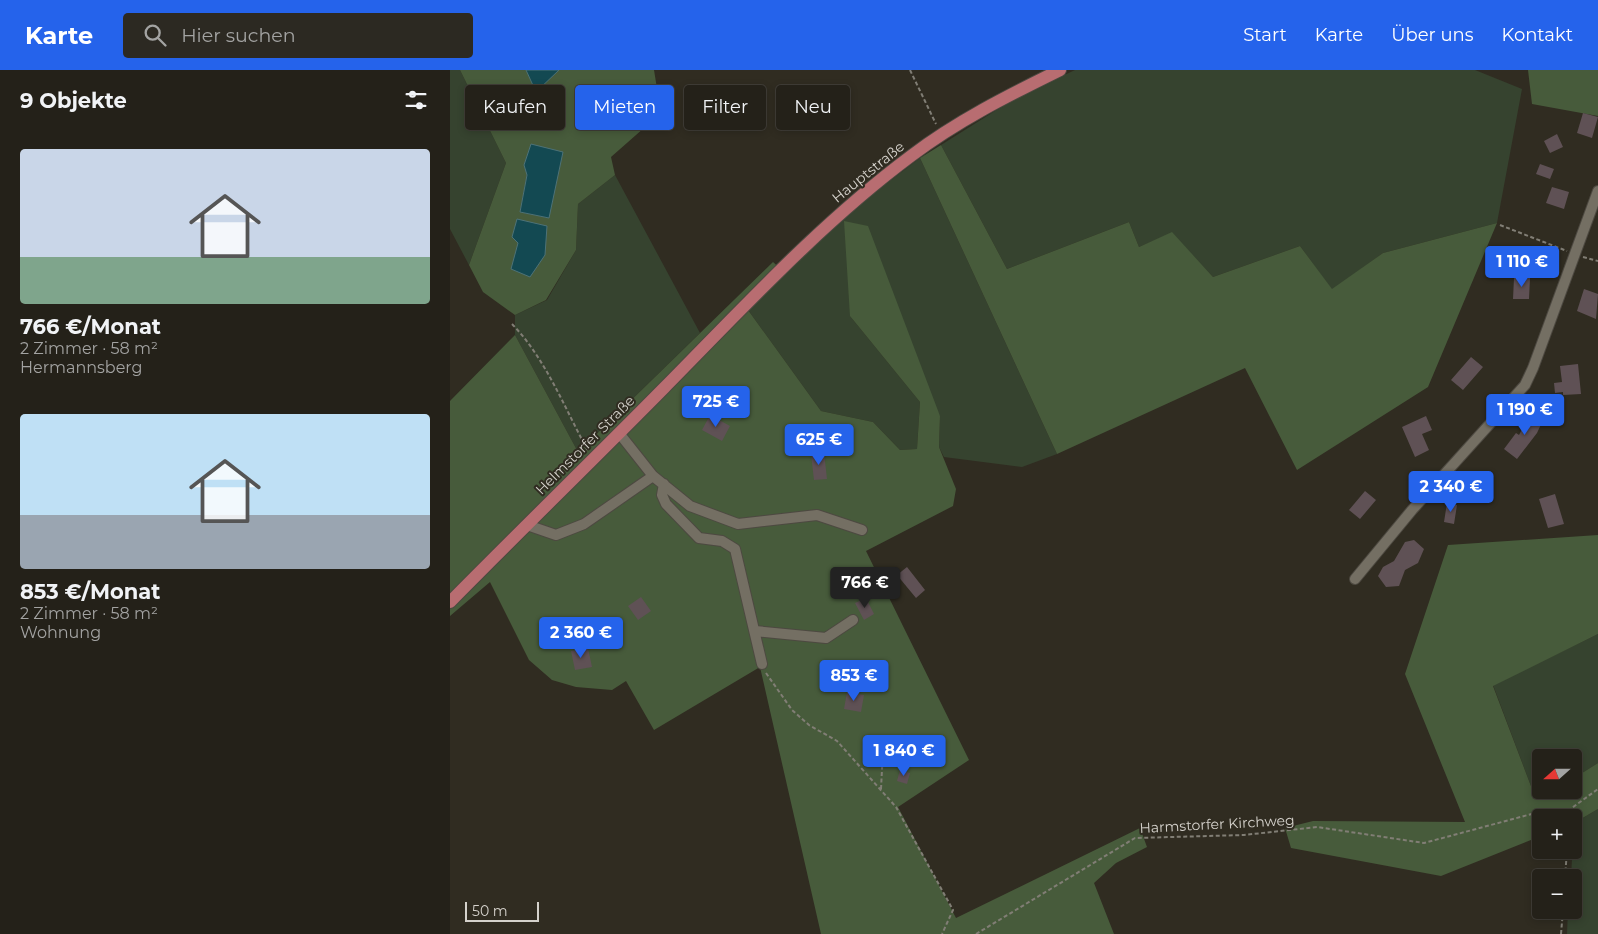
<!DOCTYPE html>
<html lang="de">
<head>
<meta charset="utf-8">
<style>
  :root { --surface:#242119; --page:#2c2922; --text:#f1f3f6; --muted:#a3a3a2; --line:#413e38; --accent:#2563eb }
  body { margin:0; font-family:Montserrat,sans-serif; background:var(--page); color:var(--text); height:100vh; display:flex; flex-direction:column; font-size:19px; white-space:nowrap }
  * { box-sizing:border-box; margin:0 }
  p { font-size:16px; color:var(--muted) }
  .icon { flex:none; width:28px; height:28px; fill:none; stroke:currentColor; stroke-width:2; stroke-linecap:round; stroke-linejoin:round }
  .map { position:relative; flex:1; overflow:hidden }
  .drawer { display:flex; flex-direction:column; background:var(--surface); width:450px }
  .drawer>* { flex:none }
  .guide { position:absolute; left:15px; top:15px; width:475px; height:45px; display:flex; gap:10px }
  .needle { width:32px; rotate:249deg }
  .tools { position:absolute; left:1082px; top:679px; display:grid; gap:10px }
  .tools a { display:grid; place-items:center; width:50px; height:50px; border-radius:5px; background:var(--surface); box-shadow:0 2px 8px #0003,0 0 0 1px var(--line); font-size:25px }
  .scale { position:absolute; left:15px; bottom:12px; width:74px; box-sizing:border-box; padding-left:5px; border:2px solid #d5d2cc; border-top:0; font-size:14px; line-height:18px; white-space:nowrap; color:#d5d2cc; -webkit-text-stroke:4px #302c21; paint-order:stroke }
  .price { position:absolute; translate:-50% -42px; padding:0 11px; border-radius:5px; background:var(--accent); color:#fff; font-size:16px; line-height:32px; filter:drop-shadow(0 1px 2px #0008) }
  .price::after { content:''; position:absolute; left:50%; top:30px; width:15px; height:11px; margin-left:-8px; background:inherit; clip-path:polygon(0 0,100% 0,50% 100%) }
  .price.active { background:#222; color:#fff }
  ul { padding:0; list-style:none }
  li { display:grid; align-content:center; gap:10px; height:265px; padding:0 20px }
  li span { display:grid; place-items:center; height:155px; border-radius:5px; color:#555 }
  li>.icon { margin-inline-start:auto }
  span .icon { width:90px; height:90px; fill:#fffc; stroke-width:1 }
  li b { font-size:21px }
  h2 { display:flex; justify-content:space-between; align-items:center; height:60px; padding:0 20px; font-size:21px }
  .pill { padding:0 18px; border-radius:5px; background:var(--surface); box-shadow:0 2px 8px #0003,0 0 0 1px var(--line); font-size:18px; line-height:45px }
  .pill.active { background:var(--accent); color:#fff }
  header { display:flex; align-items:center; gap:30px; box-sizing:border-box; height:70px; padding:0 25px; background:var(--accent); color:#fff }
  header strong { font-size:24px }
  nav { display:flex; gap:28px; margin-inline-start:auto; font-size:18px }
  .search { width:350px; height:45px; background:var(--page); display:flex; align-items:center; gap:12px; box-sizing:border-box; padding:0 18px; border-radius:5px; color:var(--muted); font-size:19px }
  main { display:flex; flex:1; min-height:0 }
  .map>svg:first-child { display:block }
  .green { fill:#36432f }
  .forest { fill:#475b3b; fill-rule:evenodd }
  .water { fill:#134952; stroke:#4d7277 }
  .building { fill:#5f5155 }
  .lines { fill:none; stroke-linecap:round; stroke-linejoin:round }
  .minor-casing { stroke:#4d4941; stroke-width:12 }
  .major-casing { stroke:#4d4941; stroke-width:14 }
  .path { stroke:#817e75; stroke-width:2; stroke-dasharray:4 2.5; stroke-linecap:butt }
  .minor { stroke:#746f63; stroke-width:10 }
  .major { stroke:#b86d71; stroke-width:12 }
  .labels { text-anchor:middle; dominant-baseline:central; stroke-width:4; stroke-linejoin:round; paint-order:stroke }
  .street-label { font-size:14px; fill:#d5d2cc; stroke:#302c21 }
</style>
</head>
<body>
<header>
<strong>Karte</strong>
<div class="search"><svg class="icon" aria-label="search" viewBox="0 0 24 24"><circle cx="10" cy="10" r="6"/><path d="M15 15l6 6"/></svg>Hier suchen</div>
<nav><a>Start</a><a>Karte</a><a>Über uns</a><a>Kontakt</a></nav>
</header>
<main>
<section class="drawer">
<h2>9 Objekte<svg class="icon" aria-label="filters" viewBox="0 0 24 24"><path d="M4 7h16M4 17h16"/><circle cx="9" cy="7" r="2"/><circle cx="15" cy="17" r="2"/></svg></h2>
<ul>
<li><span style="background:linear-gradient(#c9d6e8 70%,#7fa58c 0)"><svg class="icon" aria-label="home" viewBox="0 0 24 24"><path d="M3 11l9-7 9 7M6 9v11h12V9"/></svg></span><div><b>766 €/Monat</b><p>2 Zimmer · 58 m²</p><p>Hermannsberg</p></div></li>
<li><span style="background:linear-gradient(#bfe0f5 65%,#9aa5b1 0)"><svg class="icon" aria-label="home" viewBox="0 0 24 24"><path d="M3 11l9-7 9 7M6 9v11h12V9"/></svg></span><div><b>853 €/Monat</b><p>2 Zimmer · 58 m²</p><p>Wohnung</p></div></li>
</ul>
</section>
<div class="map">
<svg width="1148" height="864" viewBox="0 0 1148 864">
  <rect width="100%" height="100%" fill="#302c21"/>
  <!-- green -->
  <path class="green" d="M0 0H10L56 93 19 195 0 159Z
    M625 0H1025L1072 19 1047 153 933 183 882 220 850 176 763 207 722 163 689 177 679 152 557 199 491 75 564 29Z
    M470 88 607 384 572 397 494 387 489 377 490 346 400 246 470 332 467 379 450 380 423 352 371 341 298 240 399 142Z
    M165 105 250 263 128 382 65 265V245L97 230 126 180 128 134Z
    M1148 564V693L1124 708V688H1091V720H1095L1084 724 1043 615Z
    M1148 739V864H1117L1118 840H1124V808L1121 807 1124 753Z"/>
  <!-- forest -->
  <path class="forest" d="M10 0H76L86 21 109 0H204L211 43 161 87 165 105 128 134 126 180 96 230 65 245 33 222 19 195 56 93ZM77 105 99 148 70 142Z
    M1078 0H1148V46L1082 34Z
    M491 75 557 199 679 152 689 177 722 162 763 207 850 176 882 219 933 183 1047 153 978 317 847 400 795 298 607 384 470 88Z
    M394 151 418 156 490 346 489 377 506 419 503 436 416 481 519 690 448 737 506 848 690 758 697 777 666 793 644 813 664 864H371L310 597 204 660 176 611 162 620 126 617 102 610 79 590 40 512 0 546V331L65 265 128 382 323 192 336 204 298 240 371 341 423 352 450 380 467 379 470 332 400 246Z
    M1148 465V564L1043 616 1084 724 1095 720H1124V708L1148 693V739L1124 753V748H1091V766L991 806 841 778 835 758 863 751 1015 752 955 604 998 475Z"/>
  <!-- water -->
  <path class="water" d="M76 0H109L86 22Z
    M81 74 113 82 99 148 70 142 77 105 74 95Z
    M67 149 97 156 95 185 80 207 61 199 68 173 62 167Z"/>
  <!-- building -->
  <path class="building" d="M1133 43 1148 47 1142 68 1127 63Z
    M1107 64 1113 77 1100 83 1094 71Z
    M1090 94 1104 99 1100 109 1086 104Z
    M1102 117 1119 122 1114 139 1096 133Z
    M1064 208H1080L1079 229H1063Z
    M1134 219 1148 224 1146 249 1127 241Z
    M1021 287 1033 297 1013 320 1001 310Z
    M1128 294 1131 324 1113 325V322L1105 323 1104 313 1112 312 1110 296Z
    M1081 342 1094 348 1087 363 1067 389 1054 379 1066 363 1069 365Z
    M260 345 280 356 272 371 252 360Z
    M976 346 982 360 972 364 979 380 965 387 952 357Z
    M374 382 377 409 364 410 361 384Z
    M915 421 926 430 910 449 899 440Z
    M1105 424 1114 454 1098 458 1089 429Z
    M997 433 1007 435 1004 454 994 452Z
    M964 470 974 479 968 493 955 500 949 516 936 517 928 506 933 497 944 491 955 472Z
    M457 497 475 520 466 528 447 505Z
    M191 527 201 541 188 550 178 536Z
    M416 528 424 544 414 550 405 533Z
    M138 578 142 597 125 600 121 581Z
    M397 622 414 625 411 642 394 639Z
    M450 700 460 703 457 714 447 711Z"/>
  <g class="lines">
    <!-- minor casing -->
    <g class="minor-casing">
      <path id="minor" d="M169 363 203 406 240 436 288 454 367 445 412 460
        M214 414 212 425 216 434 249 468 272 471 285 479 312 594
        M77 455 106 465 134 454 203 406
        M905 509 962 440 1075 315 1083 298 1148 121
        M305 561 376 568 403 550"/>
    </g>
    <!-- major casing -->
    <g class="major-casing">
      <path id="major" d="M0 532C71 460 143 390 214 318 293 238 371 153 461 86 507 51 559 25 610 0"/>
    </g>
    <!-- path -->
    <path class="path" d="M460 0 486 54
      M1050 155 1117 181
      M1133 187 1148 191
      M62 254C96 289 115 339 138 381
      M316 603 342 640 359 655 387 671 446 737 503 840 492 864
      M431 719 433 680
      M1119 748V740
      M1115 808 1117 780
      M526 864 685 768 794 765 867 757 974 773 1089 742 1119 740 1148 719
      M1111 864 1113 840"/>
    <!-- minor -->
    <use href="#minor" class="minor"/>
    <!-- major -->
    <use href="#major" class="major"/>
  </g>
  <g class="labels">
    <!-- street labels -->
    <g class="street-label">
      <text transform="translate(418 102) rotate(-39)">Hauptstraße</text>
      <text transform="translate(135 375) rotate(-45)">Helmstorfer Straße</text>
      <text transform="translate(767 754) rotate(-3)">Harmstorfer Kirchweg</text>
    </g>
  </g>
</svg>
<div class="tools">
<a><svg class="needle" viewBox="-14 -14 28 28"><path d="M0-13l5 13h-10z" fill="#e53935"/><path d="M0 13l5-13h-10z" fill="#a3a3a2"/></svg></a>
<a>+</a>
<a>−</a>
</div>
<div class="scale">50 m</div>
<b class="price" style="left:1072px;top:218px">1 110 €</b>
<b class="price" style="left:266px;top:358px">725 €</b>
<b class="price" style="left:1075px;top:366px">1 190 €</b>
<b class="price" style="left:369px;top:396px">625 €</b>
<b class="price" style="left:1001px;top:443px">2 340 €</b>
<b class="price active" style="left:415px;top:539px">766 €</b>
<b class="price" style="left:131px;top:589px">2 360 €</b>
<b class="price" style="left:404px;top:632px">853 €</b>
<b class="price" style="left:454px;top:707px">1 840 €</b>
<div class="guide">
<a class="pill">Kaufen</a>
<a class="pill active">Mieten</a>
<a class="pill">Filter</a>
<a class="pill">Neu</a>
</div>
</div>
</main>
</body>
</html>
